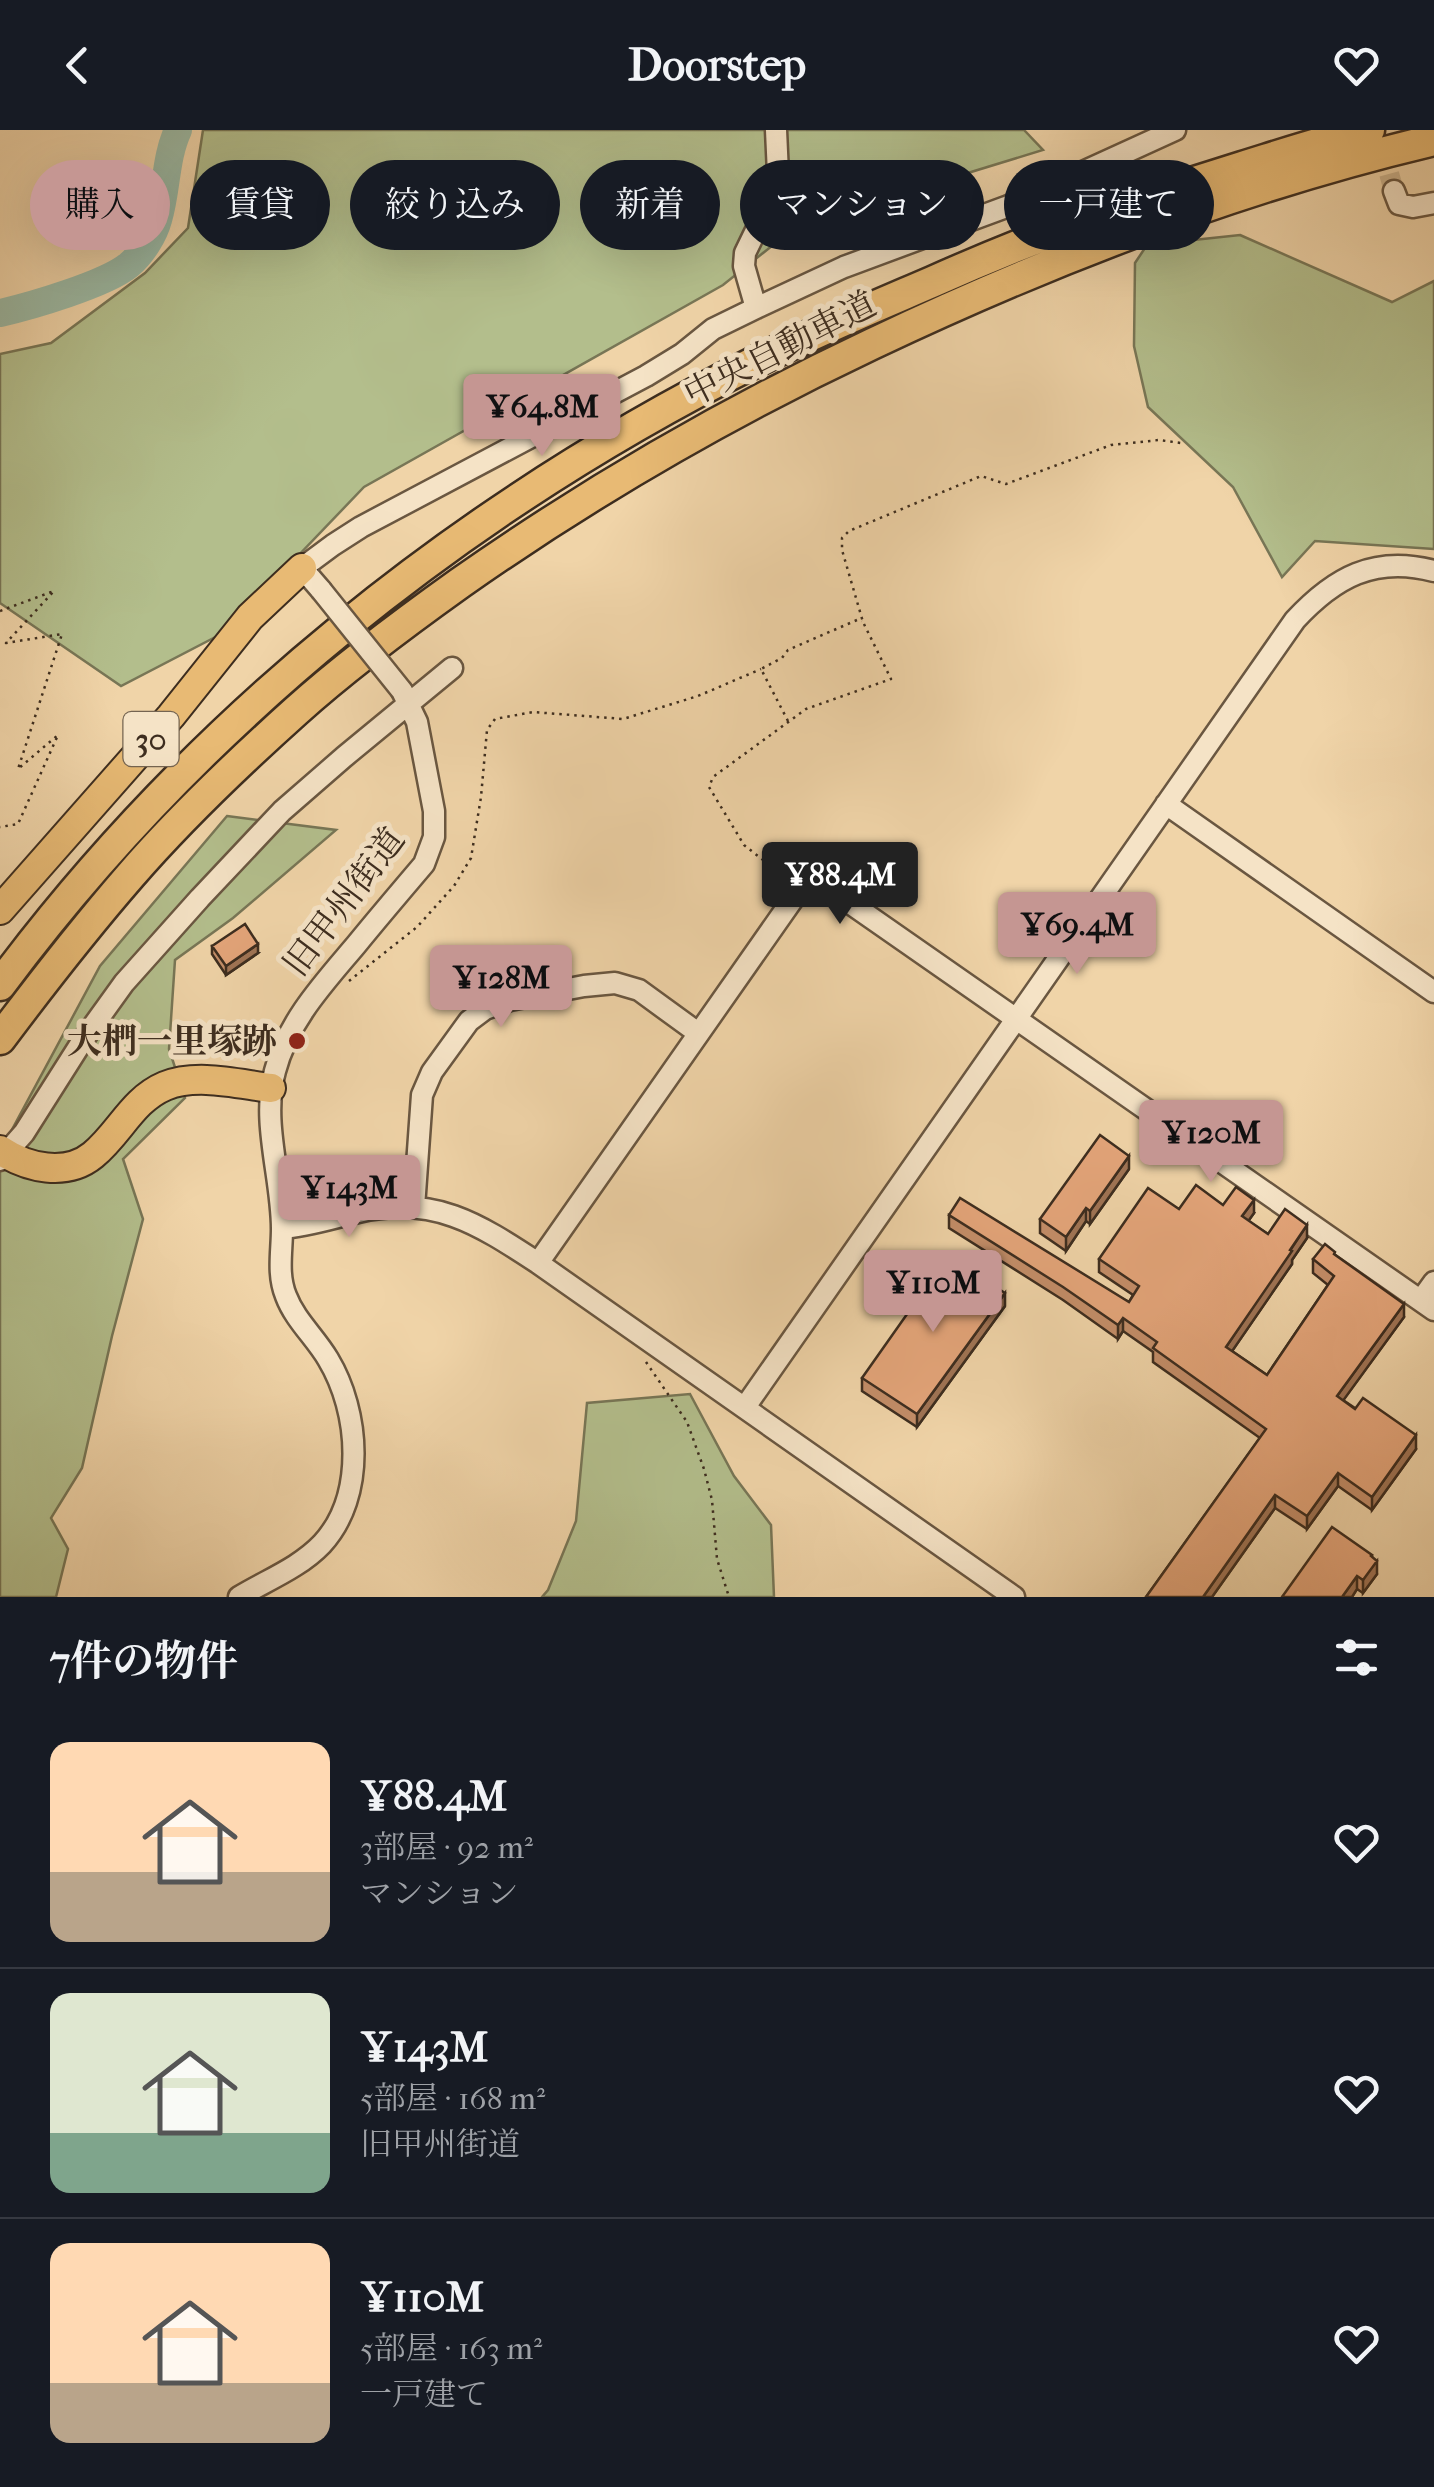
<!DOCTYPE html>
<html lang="ja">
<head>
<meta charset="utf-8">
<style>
  :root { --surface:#171b24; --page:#20242c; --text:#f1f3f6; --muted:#9ea1a6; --line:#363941; --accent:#c59692 }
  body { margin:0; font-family:"IM FELL French Canon","Noto Serif JP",serif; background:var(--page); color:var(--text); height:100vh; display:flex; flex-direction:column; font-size:38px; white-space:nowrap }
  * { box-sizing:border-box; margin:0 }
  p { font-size:32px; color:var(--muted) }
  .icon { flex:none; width:55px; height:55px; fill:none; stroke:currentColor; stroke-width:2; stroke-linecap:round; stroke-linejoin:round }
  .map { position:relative; height:1467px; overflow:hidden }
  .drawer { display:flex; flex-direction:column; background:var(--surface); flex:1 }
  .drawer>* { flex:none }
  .hud { position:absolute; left:30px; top:30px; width:1375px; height:90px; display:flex; gap:20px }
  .price { position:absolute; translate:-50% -85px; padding:0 22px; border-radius:10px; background:var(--accent); color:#111; font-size:32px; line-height:65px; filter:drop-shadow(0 2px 5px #0008) }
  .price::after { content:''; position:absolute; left:50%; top:60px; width:30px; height:22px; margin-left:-15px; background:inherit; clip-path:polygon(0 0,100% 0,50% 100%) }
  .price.selected { background:#222; color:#fff }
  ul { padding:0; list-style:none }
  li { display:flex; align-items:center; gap:30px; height:250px; padding:0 50px }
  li+li { border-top:2px solid var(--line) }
  li span { display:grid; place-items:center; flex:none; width:280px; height:200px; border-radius:20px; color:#555 }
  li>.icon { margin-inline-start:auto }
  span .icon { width:120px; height:120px; fill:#fffc; stroke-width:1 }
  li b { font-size:42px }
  h2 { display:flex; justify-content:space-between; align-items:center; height:120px; padding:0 50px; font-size:42px }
  .pill { padding:0 35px; border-radius:45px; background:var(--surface); box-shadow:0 10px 40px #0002; font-size:35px; line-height:90px }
  .pill.selected { background:var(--accent); color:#111 }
  header { display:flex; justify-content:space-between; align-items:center; height:130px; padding:0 50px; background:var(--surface); font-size:45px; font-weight:800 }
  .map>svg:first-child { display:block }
  .green { fill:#b3be8c; stroke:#787656; stroke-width:2.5 }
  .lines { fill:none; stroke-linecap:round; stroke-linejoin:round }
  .river { stroke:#9bb9a4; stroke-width:28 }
  .minor-tunnel { stroke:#ccb38d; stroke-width:20; stroke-dasharray:20 10; stroke-linecap:butt }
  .minor-casing { stroke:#6a5741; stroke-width:25 }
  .major-casing { stroke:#3d2d1f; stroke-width:32 }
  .highway-casing { stroke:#3d2d1f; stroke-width:35 }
  .path { stroke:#3d2d1f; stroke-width:2.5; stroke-dasharray:2.5 5; stroke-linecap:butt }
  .minor { stroke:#f5e3c6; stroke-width:20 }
  .major { stroke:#e8ba74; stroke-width:28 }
  .highway { stroke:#e8ba74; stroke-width:30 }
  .minor-bridge-casing { stroke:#6a5741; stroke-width:25; stroke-linecap:butt }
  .minor-bridge { stroke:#f5e3c6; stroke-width:20 }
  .wall { fill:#c48e69; stroke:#3d2d1f; stroke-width:2.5 }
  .shaded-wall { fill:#a07455; stroke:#3d2d1f; stroke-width:2.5 }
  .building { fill:#e4a57a; stroke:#3d2d1f; stroke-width:2.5 }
  .poi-dot { fill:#8f2418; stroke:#f5e3c6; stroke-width:4 }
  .labels { text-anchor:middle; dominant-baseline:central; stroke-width:10; stroke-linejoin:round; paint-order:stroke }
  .shield { fill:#f5e3c6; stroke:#746451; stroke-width:2.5 }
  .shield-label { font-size:32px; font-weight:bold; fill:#3d2d1f }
  .street-label { font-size:35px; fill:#3d2d1f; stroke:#f5e3c6 }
  .poi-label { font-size:35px; font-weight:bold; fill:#3d2d1f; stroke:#f5e3c6; text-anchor:end }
</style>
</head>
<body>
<header><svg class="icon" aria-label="back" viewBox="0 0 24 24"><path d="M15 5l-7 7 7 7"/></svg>Doorstep<svg class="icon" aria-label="heart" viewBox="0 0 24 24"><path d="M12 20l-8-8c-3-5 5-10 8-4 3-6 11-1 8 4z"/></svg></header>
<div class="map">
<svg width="1434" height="1467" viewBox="0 0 1434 1467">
  <rect width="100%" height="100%" fill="#f0d4a8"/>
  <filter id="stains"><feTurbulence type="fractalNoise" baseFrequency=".002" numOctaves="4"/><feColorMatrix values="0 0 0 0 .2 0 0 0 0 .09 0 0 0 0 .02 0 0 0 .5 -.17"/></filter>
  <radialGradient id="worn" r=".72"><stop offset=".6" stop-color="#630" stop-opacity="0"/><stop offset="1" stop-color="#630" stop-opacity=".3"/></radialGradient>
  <!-- green -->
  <path class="green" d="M203 0H1024L1043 20 798 95 723 155 364 357 225 502 121 556 0 473V224L51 213 145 143 188 98Z
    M1240 105 1392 172 1434 151V419L1315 411 1282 447 1233 357 1148 277 1134 216 1135 133 1147 115Z
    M227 686 336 700 233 788 175 830 169 919 185 968 123 1029 143 1089 112 1206 82 1338 51 1388 68 1419 56 1467H0V1022L100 836Z
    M690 1264 734 1346 771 1395 774 1467H542L548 1460 576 1391 587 1273Z"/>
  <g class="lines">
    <!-- river -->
    <path class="river" d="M0 183C31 176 106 154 129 135 142 124 154 105 158 90 167 60 165 28 178 0"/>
    <!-- minor-tunnel -->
    <path class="minor-tunnel" d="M1381 15 1394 61"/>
    <!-- minor casing -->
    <g class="minor-casing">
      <path id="minor" d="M1394 61 1399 74 1413 77 1434 73
        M756 178 744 136 745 123 774 63 778 44 776 0
        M321 460 302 438 333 415 361 397 646 246 682 224 713 199 756 178 844 137 1006 77 1175 0
        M1166 674 1434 862
        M0 1030 24 1003 83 910 124 853 200 768 282 681 344 627 452 538
        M414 1077 422 965 432 942 469 891 485 879 510 870 584 856 615 853 639 860 698 903
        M282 1098C308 1096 332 1088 358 1082 434 1065 477 1093 538 1133L1014 1467
        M538 1133 800 759 811 752 824 755 1434 1180
        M1421 1170 1434 1152
        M745 1277 1295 490C1334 448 1374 425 1434 441
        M239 1467C267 1450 299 1438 322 1414 366 1366 360 1282 328 1229 315 1207 295 1190 286 1166 277 1144 282 1122 282 1099 282 1047 261 992 275 941 288 891 324 853 356 815 378 788 401 761 424 734L434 707V681L417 592 402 561"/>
    </g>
    <!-- major casing -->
    <g class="major-casing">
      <path id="major" d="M0 780 171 586 250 487 302 438
        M0 1020C27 1038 66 1047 93 1025 120 1003 132 970 165 956 197 943 238 954 271 958"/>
    </g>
    <!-- highway casing -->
    <g class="highway-casing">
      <path id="highway" d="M0 855C197 590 464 377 759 230 816 201 874 177 932 152 1033 107 1137 69 1242 37 1284 24 1326 10 1369 0
        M0 909C42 853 84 799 130 746 181 687 238 633 296 581 347 535 404 493 460 453 591 361 728 282 872 214 1053 128 1239 56 1434 10"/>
    </g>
    <!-- path -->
    <path class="path" d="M0 481 54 461 6 513 62 504 18 639 58 605 18 694 0 697
      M788 591 761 539 782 528 788 520 857 490 862 491
      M787 749 744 715 709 657 713 647 806 579 891 549 863 492 842 420V408L849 401 981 346 1006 354 1111 315 1159 310 1181 313
      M349 851 417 797 454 756 471 728 481 667 487 600 495 589 533 582 623 589 698 566 761 539
      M646 1232 687 1292 704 1339 712 1370 717 1429 729 1467"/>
    <!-- minor -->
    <use href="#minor" class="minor"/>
    <!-- major -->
    <use href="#major" class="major"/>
    <!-- highway -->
    <use href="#highway" class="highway"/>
    <!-- minor-bridge casing -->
    <g class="minor-bridge-casing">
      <path id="minor-bridge" d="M321 460 402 561"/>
    </g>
    <!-- minor-bridge -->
    <use href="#minor-bridge" class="minor-bridge"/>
  </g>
  <!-- wall -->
  <path class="wall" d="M212 816 258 823 226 845 212 824Z
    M1129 1039 1090 1094 1086 1091 1066 1121 1040 1103V1089Z
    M1223 1075 1254 1083 1248 1091 1268 1104 1307 1108 1292 1130V1134L1232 1221 1267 1245 1328 1155 1313 1143V1129L1335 1125 1404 1187 1343 1270 1416 1319 1372 1380 1338 1356 1307 1399 1275 1378 1212 1467H1146L1260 1308 1153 1232V1222L1123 1201 1118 1209 1063 1170 949 1098V1085L1129 1172 1133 1165 1099 1142V1129L1179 1079Z
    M1005 1176 917 1297 862 1261V1248Z
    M1372 1427 1377 1444 1363 1463 1357 1459 1352 1467H1282Z"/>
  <!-- shaded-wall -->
  <path class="shaded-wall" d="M258 814V823L226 845V836Z
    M1129 1026V1039L1090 1094V1081Z
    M1254 1070V1083L1242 1100V1086Z
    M1086 1078V1091L1066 1121V1107Z
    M1307 1095V1108L1292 1130V1134L1226 1230V1217Z
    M1005 1163V1176L917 1297V1284Z
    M1404 1174V1187L1337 1279V1266Z
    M1123 1188V1201L1118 1209V1195Z
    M1416 1305V1319L1372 1380V1367Z
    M1338 1343V1356L1307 1399V1386Z
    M1275 1365V1378L1212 1467H1203Z
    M1372 1425V1437L1377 1431V1444L1363 1463V1450Z
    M1357 1446V1459L1352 1467H1342Z"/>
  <!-- building -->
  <path class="building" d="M245 794 258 814 226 836 212 816Z
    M1100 1005 1129 1026 1090 1081 1086 1078 1066 1107 1040 1089Z
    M1196 1055 1223 1075 1236 1057 1254 1070 1242 1086 1268 1104 1285 1079 1307 1095 1290 1120 1292 1121 1226 1217 1267 1245 1334 1146 1313 1129 1325 1114 1335 1122 1334 1124 1404 1174 1337 1266 1355 1279 1363 1268 1416 1305 1372 1367 1338 1343 1307 1386 1275 1365 1203 1467H1146L1266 1299 1153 1218 1157 1212 1123 1188 1118 1195 1063 1157 949 1085 960 1068 1129 1172 1139 1156 1099 1129 1148 1058 1179 1079Z
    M948 1126 1005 1163 917 1284 862 1248Z
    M1332 1397 1372 1425 1371 1426 1377 1431 1363 1450 1357 1446 1342 1467H1282Z"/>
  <!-- markers -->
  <circle class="poi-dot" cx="297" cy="911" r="10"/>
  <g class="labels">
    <!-- shield labels -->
    <rect class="shield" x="123.5" y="582" width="55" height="54" rx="8"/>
    <g class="shield-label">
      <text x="151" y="609">30</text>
    </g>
    <!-- street labels -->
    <g class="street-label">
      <text transform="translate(780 219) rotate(-27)">中央自動車道</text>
      <text transform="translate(344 772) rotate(-53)">旧甲州街道</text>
    </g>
    <!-- poi labels -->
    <g class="poi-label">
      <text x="277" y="911">大椚一里塚跡</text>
    </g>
  </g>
  <rect width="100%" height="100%" filter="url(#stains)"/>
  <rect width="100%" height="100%" fill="url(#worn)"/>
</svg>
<b class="price" style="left:542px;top:329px">¥64.8M</b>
<b class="price selected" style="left:840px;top:797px">¥88.4M</b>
<b class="price" style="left:1077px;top:847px">¥69.4M</b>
<b class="price" style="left:501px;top:900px">¥128M</b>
<b class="price" style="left:1211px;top:1055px">¥120M</b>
<b class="price" style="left:349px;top:1110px">¥143M</b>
<b class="price" style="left:933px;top:1205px">¥110M</b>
<div class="hud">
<a class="pill selected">購入</a>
<a class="pill">賃貸</a>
<a class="pill">絞り込み</a>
<a class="pill">新着</a>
<a class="pill">マンション</a>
<a class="pill">一戸建て</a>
</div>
</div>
<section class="drawer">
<h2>7件の物件<svg class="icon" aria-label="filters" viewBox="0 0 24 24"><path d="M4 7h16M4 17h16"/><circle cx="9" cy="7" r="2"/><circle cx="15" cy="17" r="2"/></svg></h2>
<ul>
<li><span style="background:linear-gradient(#ffd9b3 65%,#b9a48a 0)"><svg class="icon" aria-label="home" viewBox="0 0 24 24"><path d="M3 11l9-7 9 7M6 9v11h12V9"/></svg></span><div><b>¥88.4M</b><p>3部屋 · 92 m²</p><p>マンション</p></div><svg class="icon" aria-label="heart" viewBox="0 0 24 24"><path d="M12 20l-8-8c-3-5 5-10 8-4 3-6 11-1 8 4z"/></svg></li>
<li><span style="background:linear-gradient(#dfe7d0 70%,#7fa58c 0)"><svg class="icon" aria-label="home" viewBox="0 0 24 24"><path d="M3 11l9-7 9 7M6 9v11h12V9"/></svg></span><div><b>¥143M</b><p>5部屋 · 168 m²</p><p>旧甲州街道</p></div><svg class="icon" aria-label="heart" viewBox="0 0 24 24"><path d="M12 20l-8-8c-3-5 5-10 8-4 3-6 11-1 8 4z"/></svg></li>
<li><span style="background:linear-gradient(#ffd9b3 70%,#b9a48a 0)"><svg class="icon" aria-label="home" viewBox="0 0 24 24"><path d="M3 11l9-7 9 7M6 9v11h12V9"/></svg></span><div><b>¥110M</b><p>5部屋 · 163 m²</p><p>一戸建て</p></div><svg class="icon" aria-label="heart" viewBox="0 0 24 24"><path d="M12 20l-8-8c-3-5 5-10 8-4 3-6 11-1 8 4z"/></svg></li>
</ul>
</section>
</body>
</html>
